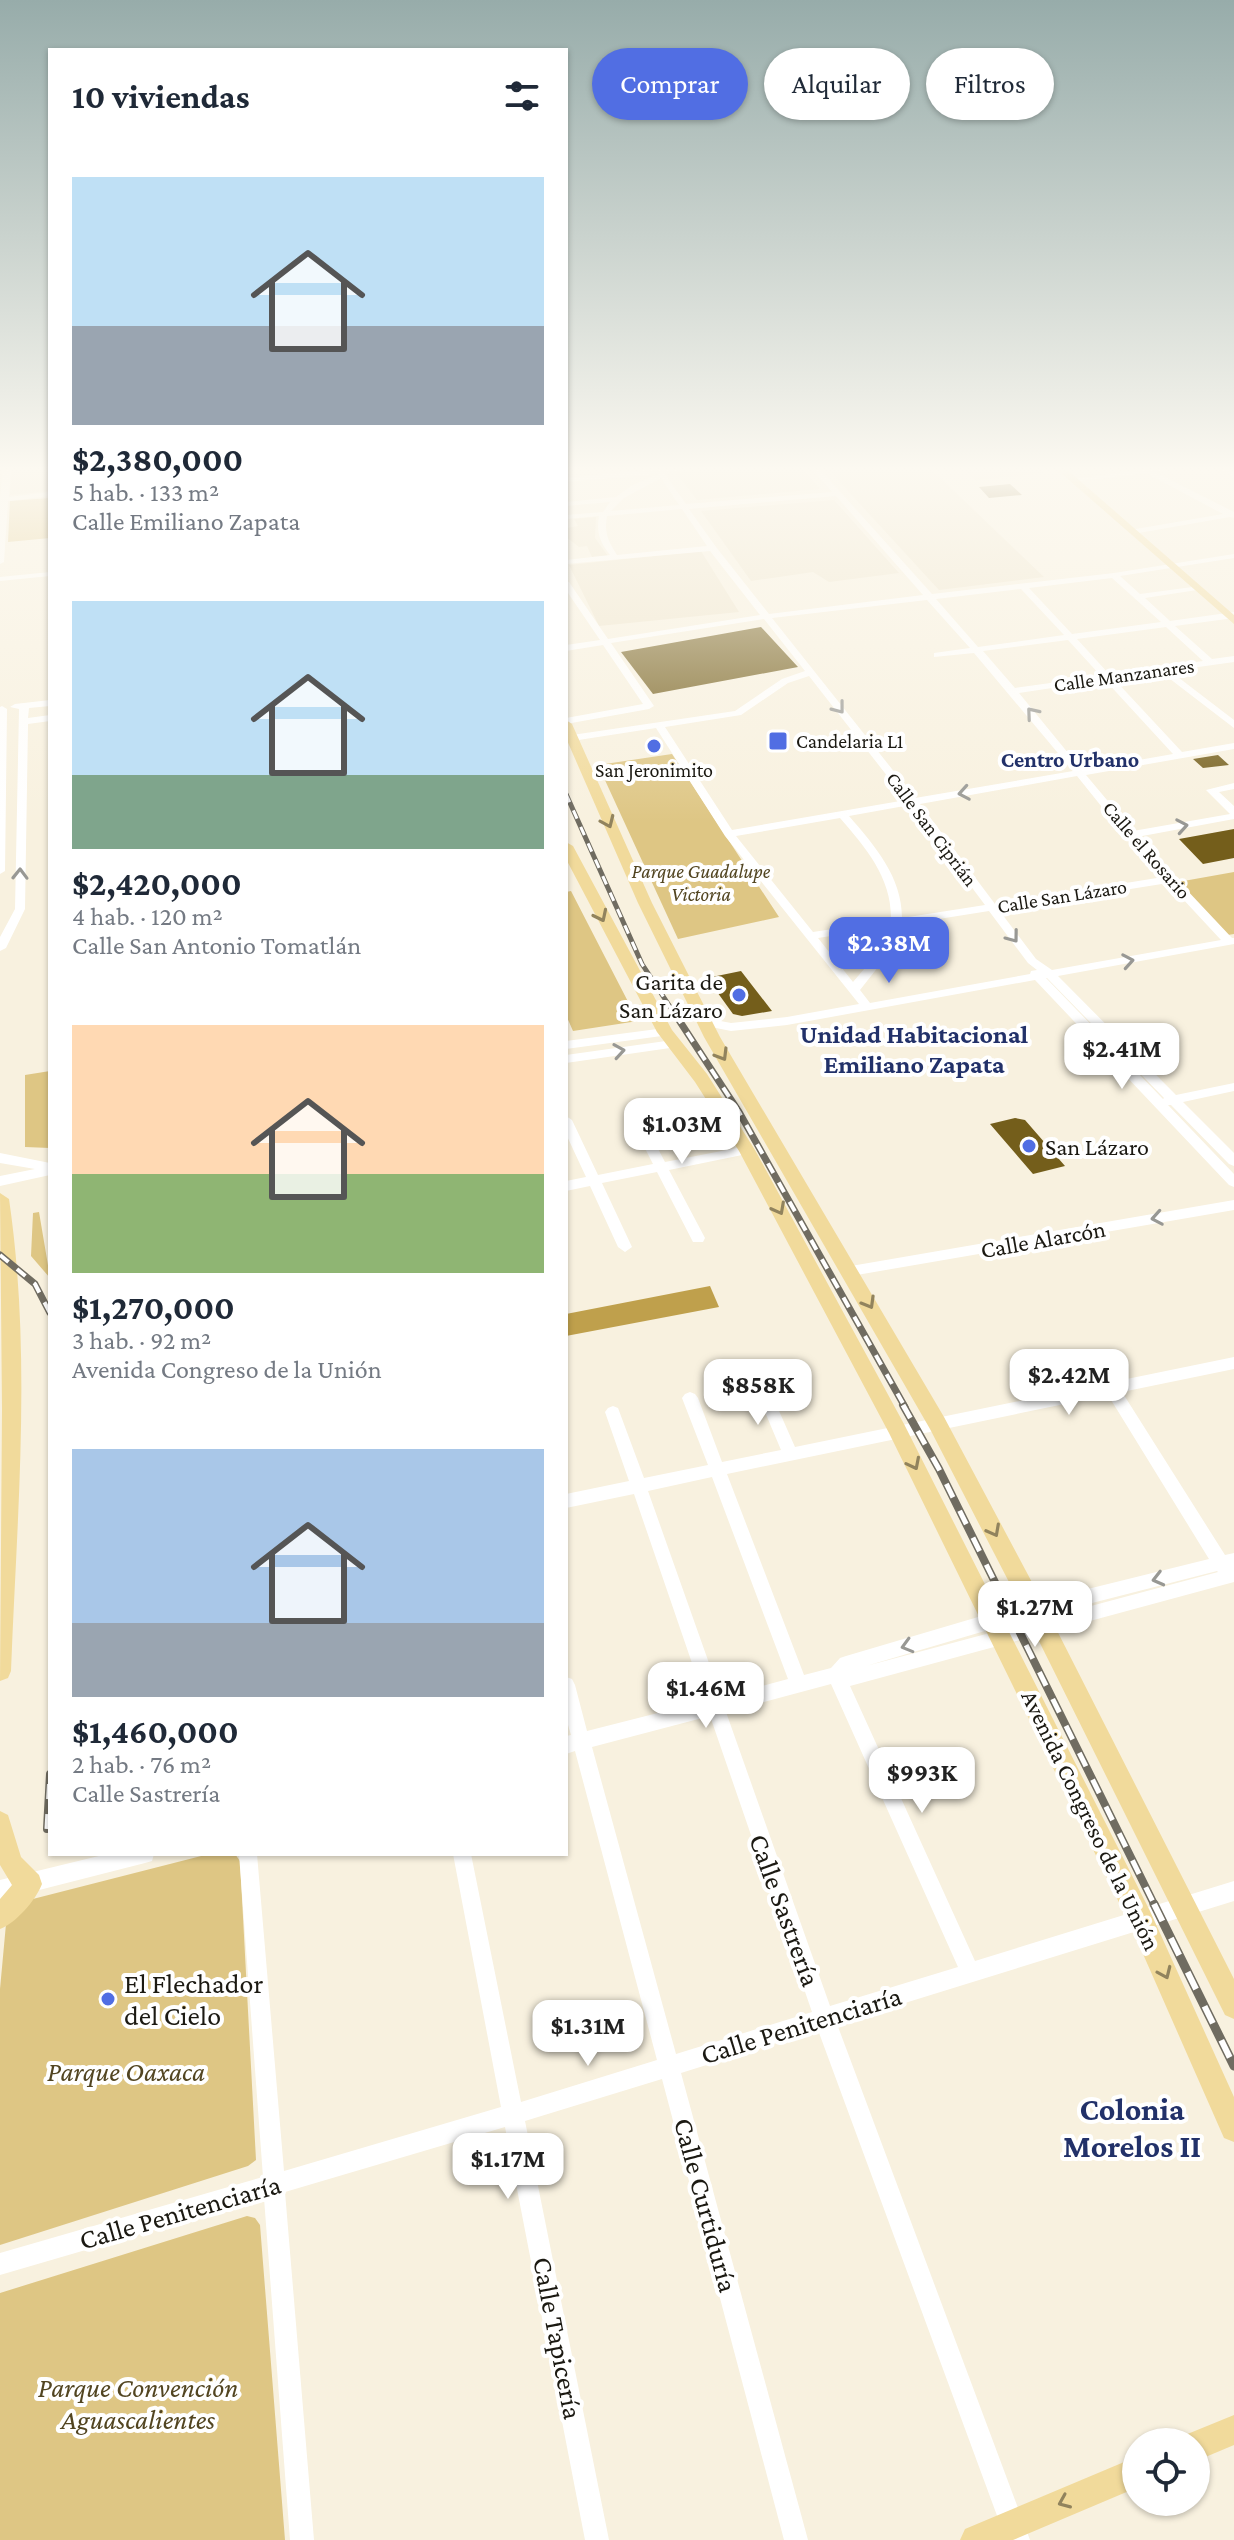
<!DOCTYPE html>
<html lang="es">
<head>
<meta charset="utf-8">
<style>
  :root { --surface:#fff; --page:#f6f6f7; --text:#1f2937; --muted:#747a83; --accent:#516ee3 }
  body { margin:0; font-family:"Crimson Pro",serif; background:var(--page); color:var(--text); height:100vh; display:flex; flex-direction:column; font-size:30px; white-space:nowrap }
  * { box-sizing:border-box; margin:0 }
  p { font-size:26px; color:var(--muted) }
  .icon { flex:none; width:44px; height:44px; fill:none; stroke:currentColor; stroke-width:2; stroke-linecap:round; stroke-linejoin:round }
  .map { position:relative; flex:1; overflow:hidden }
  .panel { position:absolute; left:48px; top:48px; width:520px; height:1808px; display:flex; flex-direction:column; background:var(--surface); border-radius:0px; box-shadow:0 2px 6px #0004 }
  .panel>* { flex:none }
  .guide { position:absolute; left:592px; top:48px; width:522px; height:72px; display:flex; gap:16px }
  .controls { position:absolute; left:1122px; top:2428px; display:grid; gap:16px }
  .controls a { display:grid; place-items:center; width:88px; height:88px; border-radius:50%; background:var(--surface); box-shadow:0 2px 6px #0004; font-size:40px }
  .price { position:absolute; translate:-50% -68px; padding:0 18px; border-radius:16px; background:#fff; color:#222; font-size:26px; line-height:52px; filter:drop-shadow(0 2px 4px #0008) }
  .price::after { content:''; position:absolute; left:50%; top:48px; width:24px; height:18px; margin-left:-12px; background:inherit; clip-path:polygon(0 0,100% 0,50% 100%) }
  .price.selected { background:var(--accent); color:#fff }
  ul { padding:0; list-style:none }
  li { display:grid; align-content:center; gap:16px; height:424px; padding:0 24px }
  li span { display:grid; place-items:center; height:248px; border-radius:0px; color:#555 }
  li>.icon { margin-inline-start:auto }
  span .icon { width:144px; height:144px; fill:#fffc; stroke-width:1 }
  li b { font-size:34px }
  h2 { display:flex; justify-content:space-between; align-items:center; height:96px; padding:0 24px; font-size:34px }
  .chip { padding:0 28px; border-radius:36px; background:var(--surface); box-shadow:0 2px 6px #0004; font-size:28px; line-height:72px }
  .chip.selected { background:var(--accent); color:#fff }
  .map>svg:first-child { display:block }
  .built { fill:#eee4cb }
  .green { fill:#dec684 }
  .water { fill:#bfa04c }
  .building { fill:#745e1b }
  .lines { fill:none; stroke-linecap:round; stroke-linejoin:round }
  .minor { fill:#fff; fill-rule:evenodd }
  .major { fill:#f1da9b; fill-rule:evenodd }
  .rail-far3-casing { stroke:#706c61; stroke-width:5 }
  .rail-far2-casing { stroke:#706c61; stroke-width:7 }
  .rail-far1-casing { stroke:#706c61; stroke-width:8 }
  .rail-casing { stroke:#706c61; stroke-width:9 }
  .rail-far3 { stroke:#fff; stroke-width:3; stroke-dasharray:9; stroke-linecap:butt }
  .rail-far2 { stroke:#fff; stroke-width:4; stroke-dasharray:11; stroke-linecap:butt }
  .rail-far1 { stroke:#fff; stroke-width:5; stroke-dasharray:15; stroke-linecap:butt }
  .rail { stroke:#fff; stroke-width:6; stroke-dasharray:19; stroke-linecap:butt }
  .oneway { stroke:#989894 }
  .oneway2 { stroke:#91835d }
  .poi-dot { fill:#516ee3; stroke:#fff; stroke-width:3 }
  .labels { text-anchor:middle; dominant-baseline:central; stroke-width:8; stroke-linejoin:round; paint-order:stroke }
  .far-street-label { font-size:20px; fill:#1b1912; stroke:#fff }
  .far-poi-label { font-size:20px; fill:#1b1912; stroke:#fff; text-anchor:start }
  .far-park-label { font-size:20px; font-style:italic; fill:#524521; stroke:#fff }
  .far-neighbourhood-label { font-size:22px; font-weight:bold; fill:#223169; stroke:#fff }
  .poi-label { font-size:24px; fill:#1b1912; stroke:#fff; text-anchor:end }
  .street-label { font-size:24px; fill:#1b1912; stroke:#fff }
  .neighbourhood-label { font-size:26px; font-weight:bold; fill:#223169; stroke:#fff }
  .near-street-label { font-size:28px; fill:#1b1912; stroke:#fff }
  .near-poi-label { font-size:28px; fill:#1b1912; stroke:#fff; text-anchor:start }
  .near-park-label { font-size:28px; font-style:italic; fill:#524521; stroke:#fff }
  .near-neighbourhood-label { font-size:32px; font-weight:bold; fill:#223169; stroke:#fff }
</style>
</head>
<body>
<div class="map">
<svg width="1234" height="2540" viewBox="0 0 1234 2540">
  <rect width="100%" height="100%" fill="#f8f1df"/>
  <!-- built -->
  <path class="built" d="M11 467H50V491L10 495Z
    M730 467H801L820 489 697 500 676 473Z
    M826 467H929L1044 577 939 590Z
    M961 467H1040L1045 473 975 480Z
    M834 500 899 573 829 582 813 572 751 581 701 511Z
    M596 517 595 538 608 556 592 557 587 546 579 547 566 537 567 528 578 526 574 519Z
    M701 551 739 612 599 626 569 565Z"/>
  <!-- green -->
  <path class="green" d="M50 498V538L8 542 10 501Z
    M672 754 779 917 678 939 598 765Z
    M1234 872V934L1228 935 1178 882Z
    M571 891 638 1021 573 1031 566 1015V892Z
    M50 1071V1148L25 1147V1075Z
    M39 1212 50 1277V1278L31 1256 33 1213Z
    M209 1854H235L240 1861 256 2160 248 2166 0 2245V1989L6 1924 25 1901Z
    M247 2216 255 2218 260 2225 285 2540H0V2293Z"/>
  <!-- water -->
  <path class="water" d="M710 1286 719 1307 566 1336V1314Z"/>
  <!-- building -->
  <path class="building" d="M1010 484 1022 495 989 498 979 487Z
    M761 627 798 667 653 694 621 652Z
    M1218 755 1229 765 1203 768 1193 759Z
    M1234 829V858L1203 864 1179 839Z
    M741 971 772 1011 742 1016 733 1014 707 978Z
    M1015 1118 1025 1120 1065 1166 1033 1174 990 1124Z"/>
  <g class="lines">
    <!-- minor -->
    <path class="minor" d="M3 467H11L9 497 50 492V496L8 501 4 562 0 564V498Z
      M654 467H701L664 473 686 504 832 492 811 467H818L932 594 1114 573 1234 554V558L1120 576 1140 594 1200 586V590H1197L1145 598 1170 621 1234 612V618L1175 626 1212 659 1234 656V662L1170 671 1234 720V728L1161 672 1114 679 1182 752 1234 743V749L1086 775 1133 831 1230 814 1206 790 1234 783V789L1219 792 1234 806V819L1137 837 1232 938H1234V944L1058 976 1176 1095 1234 1083V1091L1183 1102 1234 1153V1166L1229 1164 1171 1105H1168L1234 1174V1187L1229 1185 1035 980 787 1025 731 1031 701 1025 699 1022 705 1018 731 1023 787 1017 859 1004 725 836 656 728 572 741 567 738 572 735 735 711 782 679 805 671 764 619 611 643 654 706 649 709 566 724V718L643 704 603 645 566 651V645L600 640 566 590V582H569L608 639 760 615 710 551 566 564V560L610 555C600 542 596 533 599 516L566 519V515L603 512 610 502 566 506V502L616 497 631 486 658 474 566 482V478L655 469ZM661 478 679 505 611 511 624 498ZM836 496 923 595 769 614 716 547 689 509ZM682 509 707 546 617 555C608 541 604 532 607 516ZM1112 578 1161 622 1072 634 1029 588ZM1021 589 1064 635 978 647 936 599ZM927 600 970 648 934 653V657L974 653 1073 771 915 798 772 618ZM1166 627 1203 661 1109 674 1077 639ZM1068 640 1101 676 1015 688 983 651ZM809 676 906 800 732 830 665 727 741 715 788 683ZM1105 680 1173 754 1082 770 1019 693ZM1077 776 1126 837 1163 877 995 904 920 804ZM910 805 985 905 902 918C902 877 875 846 849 816ZM840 818C866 848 892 878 891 920L813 932 736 836ZM1168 883 1221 940 1052 970 1036 959 999 910ZM989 911 1028 963 1037 970 1031 971 1030 974 870 1003 860 990 893 948 901 925ZM889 927 882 948 853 982 818 938ZM1046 978H1047L1164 1098 1163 1099Z
      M1160 467H1184L1155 472 1234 512V518L1230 517 1133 534H1130V530L1223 514 1146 473 1072 482 1068 480Z
      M1216 467H1225L1234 472V477Z
      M50 572V576L0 581V577Z
      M50 700V706L29 708 28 718 50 715V721L28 724 25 909 6 948 0 951V937L15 909 19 709 10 707 15 704Z
      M2 706 7 709 5 871 0 874V707Z
      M665 1028 671 1032 669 1035 566 1049V1041Z
      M673 1040 677 1041 679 1044 677 1047 566 1063V1055Z
      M632 1107 638 1111 665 1162 747 1146 754 1150 747 1154 669 1170 705 1238 703 1242H693L657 1172 602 1183 632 1247 625 1252 618 1247 590 1186 566 1191V1181L586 1177 566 1134V1116L572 1120 598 1175 653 1164 626 1111Z
      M0 1153 50 1163V1175L0 1186V1176L35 1169 0 1163Z
      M1234 1200V1210L851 1276 844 1271 851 1266Z
      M1234 1357V1369L1122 1392 1225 1555 1234 1553V1582L850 1686 975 1961 1234 1881V1901L837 2024 1030 2540H1006L818 2030 681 2073 808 2540H784L662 2079 525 2121 609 2540H585L505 2127 285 2192 314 2540H290L264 2198 0 2275V2253L263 2177 239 1854H257L284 2171 501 2107 453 1854H471L521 2102 657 2060 575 1751 566 1754V1736L571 1735 566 1718V1677L572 1679 575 1685 587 1731 705 1701 634 1494 566 1508V1494L629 1481 605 1412 608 1408 613 1406 618 1408 644 1478 708 1465 682 1398 685 1394 690 1392 695 1394 698 1398 722 1462 781 1450 754 1386 756 1382H766L768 1386 795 1447ZM1108 1395 1209 1559 995 1612 846 1656 840 1658 831 1668 804 1675 727 1474ZM712 1477 788 1679 721 1697 648 1491ZM1217 1571 1218 1572 866 1666 995 1628ZM831 1684 958 1967 830 2006 726 1712ZM710 1716 812 2012 676 2054 592 1747Z
      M107 1854H154L152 1861 145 1863 0 1900V1880Z"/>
    <!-- major -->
    <path class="major" d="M1054 467H1064L1234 615V624Z
      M566 720 572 724 652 903 720 1037 944 1417 1043 1603 1234 1979V2019L1225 2015 1027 1617 930 1429 704 1037 638 903 566 738Z
      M566 842 573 846 672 1030 707 1074 755 1150 904 1424 1150 1911 1234 2097V2142L1224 2138 1132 1929 889 1433 739 1151 695 1082 657 1032 566 859Z
      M0 1193 9 1199C32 1355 17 1514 11 1671L8 1678 0 1681 2 1409Z
      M0 1811 8 1815 21 1857 39 1875 42 1884C36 1900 16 1923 0 1929V1899L12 1885 0 1865Z
      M1234 2415V2445L1196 2461V2442H1182L1185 2435Z
      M1136 2457V2488L1013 2540H960L965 2529Z"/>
    <!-- rail-far3 casing -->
    <g class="rail-far3-casing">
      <path id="rail-far3" d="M566 794 642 964 676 1016"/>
    </g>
    <!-- rail-far2 casing -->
    <g class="rail-far2-casing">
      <path id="rail-far2" d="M675 1014 739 1112 905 1407
        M0 1255 35 1284 50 1313"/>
    </g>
    <!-- rail-far1 casing -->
    <g class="rail-far1-casing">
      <path id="rail-far1" d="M903 1405 939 1469 1155 1906
        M47 1829 50 1774"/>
    </g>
    <!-- rail casing -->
    <g class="rail-casing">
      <path id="rail" d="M1154 1904 1234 2066"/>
    </g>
    <!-- rail-far3 -->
    <use href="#rail-far3" class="rail-far3"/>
    <!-- rail-far2 -->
    <use href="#rail-far2" class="rail-far2"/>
    <!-- rail-far1 -->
    <use href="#rail-far1" class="rail-far1"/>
    <!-- rail -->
    <use href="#rail" class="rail"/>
  </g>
  <!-- one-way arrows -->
  <defs><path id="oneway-chevron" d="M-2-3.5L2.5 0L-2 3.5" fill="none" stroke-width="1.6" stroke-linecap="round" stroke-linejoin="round" transform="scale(2)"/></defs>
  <g class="oneway">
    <use href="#oneway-chevron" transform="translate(839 708) rotate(52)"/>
    <use href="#oneway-chevron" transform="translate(1032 713) rotate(-130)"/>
    <use href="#oneway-chevron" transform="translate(964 793) rotate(170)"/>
    <use href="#oneway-chevron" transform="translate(1182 826) rotate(-10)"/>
    <use href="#oneway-chevron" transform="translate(20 874) rotate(-89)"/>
    <use href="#oneway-chevron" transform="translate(1013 937) rotate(53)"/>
    <use href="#oneway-chevron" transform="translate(1128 961) rotate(-10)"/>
    <use href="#oneway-chevron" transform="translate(619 1051) rotate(-9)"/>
    <use href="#oneway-chevron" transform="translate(1157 1218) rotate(170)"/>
    <use href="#oneway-chevron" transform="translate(1158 1579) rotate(166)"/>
    <use href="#oneway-chevron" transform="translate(907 1646) rotate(164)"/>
  </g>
  <g class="oneway2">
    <use href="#oneway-chevron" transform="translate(608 822) rotate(66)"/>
    <use href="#oneway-chevron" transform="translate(601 916) rotate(64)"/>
    <use href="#oneway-chevron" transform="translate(722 1055) rotate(59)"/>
    <use href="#oneway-chevron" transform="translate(779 1209) rotate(62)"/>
    <use href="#oneway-chevron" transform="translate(869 1303) rotate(60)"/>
    <use href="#oneway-chevron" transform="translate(914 1464) rotate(63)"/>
    <use href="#oneway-chevron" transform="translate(994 1531) rotate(62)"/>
    <use href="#oneway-chevron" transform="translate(1165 1973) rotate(66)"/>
    <use href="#oneway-chevron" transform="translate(1064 2502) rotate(157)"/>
  </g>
  <!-- sky -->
  <linearGradient id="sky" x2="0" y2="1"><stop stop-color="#97acaa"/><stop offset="0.57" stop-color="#fcf9f1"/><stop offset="1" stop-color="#fcf9f1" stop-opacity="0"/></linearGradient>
  <rect width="1234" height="823" fill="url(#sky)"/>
  <!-- markers -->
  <g class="poi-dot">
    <rect x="768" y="731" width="20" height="20" rx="4"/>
    <circle cx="654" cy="746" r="8"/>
    <circle cx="739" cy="995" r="8"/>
    <circle cx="1029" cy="1146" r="8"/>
    <circle cx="108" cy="1999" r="8"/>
  </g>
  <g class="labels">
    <!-- far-street labels -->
    <g class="far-street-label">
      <text transform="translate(1124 675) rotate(-8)">Calle Manzanares</text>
      <text transform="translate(932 829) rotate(53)">Calle San Ciprián</text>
      <text transform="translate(1147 850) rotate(49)">Calle el Rosario</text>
      <text transform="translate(1062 896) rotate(-9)">Calle San Lázaro</text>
    </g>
    <!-- far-poi labels -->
    <g class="far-poi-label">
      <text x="796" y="741">Candelaria L1</text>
      <text x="654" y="770" text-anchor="middle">San Jeronimito</text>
    </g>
    <!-- far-park labels -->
    <g class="far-park-label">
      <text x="701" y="871">Parque Guadalupe<tspan x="701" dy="23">Victoria</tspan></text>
    </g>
    <!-- far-neighbourhood labels -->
    <g class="far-neighbourhood-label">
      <text x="1070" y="759">Centro Urbano</text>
    </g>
    <!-- poi labels -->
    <g class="poi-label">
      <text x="723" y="981">Garita de<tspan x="723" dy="28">San Lázaro</tspan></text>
      <text x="1045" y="1146" text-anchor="start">San Lázaro</text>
    </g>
    <!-- street labels -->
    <g class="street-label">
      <text transform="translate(1043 1239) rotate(-10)">Calle Alarcón</text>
      <text transform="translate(1091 1820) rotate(64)">Avenida Congreso de la Unión</text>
    </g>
    <!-- neighbourhood labels -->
    <g class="neighbourhood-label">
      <text x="914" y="1034">Unidad Habitacional<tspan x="914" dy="30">Emiliano Zapata</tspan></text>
    </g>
    <!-- near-street labels -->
    <g class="near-street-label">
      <text transform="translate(785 1910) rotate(70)">Calle Sastrería</text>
      <text transform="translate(801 2025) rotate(-17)">Calle Penitenciaría</text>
      <text transform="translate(706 2205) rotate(75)">Calle Curtiduría</text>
      <text transform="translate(180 2212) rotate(-16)">Calle Penitenciaría</text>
      <text transform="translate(558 2338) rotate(79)">Calle Tapicería</text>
    </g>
    <!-- near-poi labels -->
    <g class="near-poi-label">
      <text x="124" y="1983">El Flechador<tspan x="124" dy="32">del Cielo</tspan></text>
    </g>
    <!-- near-park labels -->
    <g class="near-park-label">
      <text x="126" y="2071">Parque Oaxaca</text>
      <text x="138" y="2387">Parque Convención<tspan x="138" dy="32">Aguascalientes</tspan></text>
    </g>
    <!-- near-neighbourhood labels -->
    <g class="near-neighbourhood-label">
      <text x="1132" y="2109">Colonia<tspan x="1132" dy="37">Morelos II</tspan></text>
    </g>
  </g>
</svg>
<div class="controls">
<a><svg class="icon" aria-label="locate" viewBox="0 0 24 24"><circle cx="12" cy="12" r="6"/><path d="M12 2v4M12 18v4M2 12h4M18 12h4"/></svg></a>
</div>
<b class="price selected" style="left:889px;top:985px">$2.38M</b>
<b class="price" style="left:1122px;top:1091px">$2.41M</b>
<b class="price" style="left:682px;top:1166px">$1.03M</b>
<b class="price" style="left:1069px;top:1417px">$2.42M</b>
<b class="price" style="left:758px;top:1427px">$858K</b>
<b class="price" style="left:1035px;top:1649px">$1.27M</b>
<b class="price" style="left:706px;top:1730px">$1.46M</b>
<b class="price" style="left:922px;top:1815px">$993K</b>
<b class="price" style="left:588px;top:2068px">$1.31M</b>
<b class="price" style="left:508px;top:2201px">$1.17M</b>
<div class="guide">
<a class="chip selected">Comprar</a>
<a class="chip">Alquilar</a>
<a class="chip">Filtros</a>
</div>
<section class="panel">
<h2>10 viviendas<svg class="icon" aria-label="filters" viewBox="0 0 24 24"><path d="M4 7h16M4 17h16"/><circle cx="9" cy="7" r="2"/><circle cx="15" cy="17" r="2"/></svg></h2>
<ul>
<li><span style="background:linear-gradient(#bfe0f5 60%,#9aa5b1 0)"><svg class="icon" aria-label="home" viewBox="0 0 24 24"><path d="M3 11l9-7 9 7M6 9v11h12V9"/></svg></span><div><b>$2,380,000</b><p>5 hab. · 133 m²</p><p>Calle Emiliano Zapata</p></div></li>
<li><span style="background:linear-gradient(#bfe0f5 70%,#7fa58c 0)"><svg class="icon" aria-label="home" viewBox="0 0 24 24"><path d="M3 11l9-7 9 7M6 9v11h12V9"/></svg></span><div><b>$2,420,000</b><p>4 hab. · 120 m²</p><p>Calle San Antonio Tomatlán</p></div></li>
<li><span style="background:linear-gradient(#ffd9b3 60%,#8fb573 0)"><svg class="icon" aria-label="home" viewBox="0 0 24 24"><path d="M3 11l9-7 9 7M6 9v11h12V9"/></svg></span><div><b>$1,270,000</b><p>3 hab. · 92 m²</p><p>Avenida Congreso de la Unión</p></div></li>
<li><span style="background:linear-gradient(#a9c7e8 70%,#9aa5b1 0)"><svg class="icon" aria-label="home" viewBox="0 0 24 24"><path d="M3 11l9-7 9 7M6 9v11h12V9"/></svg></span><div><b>$1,460,000</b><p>2 hab. · 76 m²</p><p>Calle Sastrería</p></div></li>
</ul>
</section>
</div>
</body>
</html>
